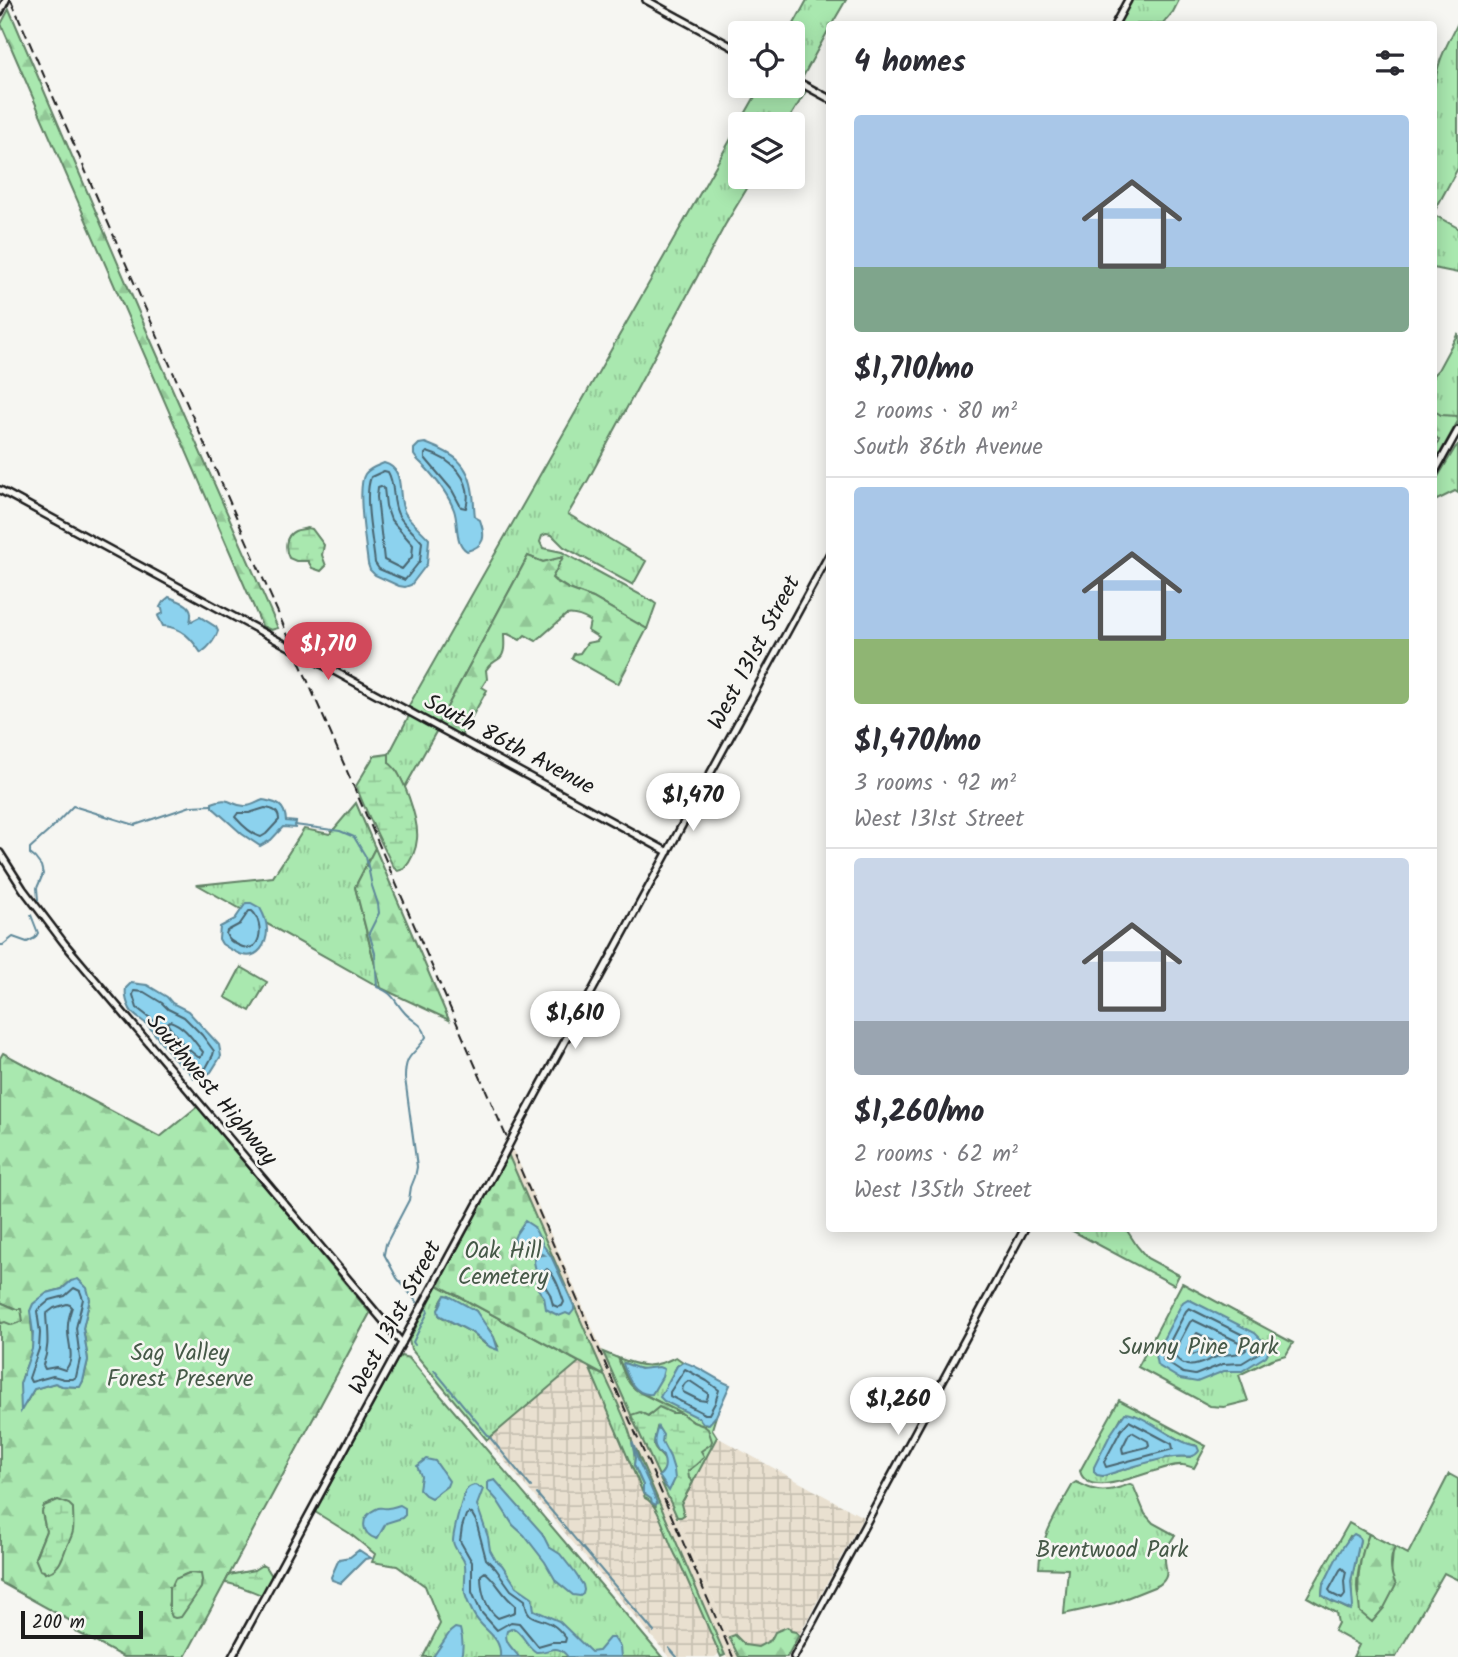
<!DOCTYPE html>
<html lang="en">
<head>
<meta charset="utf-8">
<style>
  :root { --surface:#fff; --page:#f2f2f3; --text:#2b2b33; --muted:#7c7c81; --line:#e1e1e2; --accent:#d1495b }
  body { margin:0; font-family:Kalam,sans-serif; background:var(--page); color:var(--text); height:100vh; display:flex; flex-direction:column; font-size:26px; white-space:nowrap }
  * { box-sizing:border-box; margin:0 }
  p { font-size:23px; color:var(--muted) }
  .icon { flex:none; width:38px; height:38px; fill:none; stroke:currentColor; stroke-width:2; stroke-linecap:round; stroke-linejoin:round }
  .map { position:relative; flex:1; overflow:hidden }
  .sheet { position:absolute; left:826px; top:21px; width:611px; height:1211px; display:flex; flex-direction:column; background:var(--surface); border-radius:7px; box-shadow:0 4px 18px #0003 }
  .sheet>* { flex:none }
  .buttons { position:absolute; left:728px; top:21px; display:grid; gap:14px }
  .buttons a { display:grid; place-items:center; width:77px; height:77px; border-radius:7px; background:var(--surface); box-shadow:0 4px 18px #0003; font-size:35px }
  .scale { position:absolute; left:21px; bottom:18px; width:122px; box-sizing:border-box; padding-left:7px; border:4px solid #1c1c1c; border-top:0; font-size:19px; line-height:24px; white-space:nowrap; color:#1c1c1c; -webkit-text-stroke:5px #f6f6f2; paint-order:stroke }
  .price { position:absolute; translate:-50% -60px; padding:0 16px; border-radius:24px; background:#fff; color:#222; font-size:23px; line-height:46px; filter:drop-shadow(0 2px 4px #0008) }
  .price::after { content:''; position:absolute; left:50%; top:42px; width:21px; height:16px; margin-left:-10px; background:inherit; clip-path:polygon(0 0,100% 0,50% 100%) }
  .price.current { background:var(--accent); color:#fff }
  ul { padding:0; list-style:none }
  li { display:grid; align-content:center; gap:14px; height:371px; padding:0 28px }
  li+li { border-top:2px solid var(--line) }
  li span { display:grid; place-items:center; height:217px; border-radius:7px; color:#555 }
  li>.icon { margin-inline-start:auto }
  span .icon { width:126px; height:126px; fill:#fffc; stroke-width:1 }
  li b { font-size:30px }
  h2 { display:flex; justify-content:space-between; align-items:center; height:84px; padding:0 28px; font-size:30px }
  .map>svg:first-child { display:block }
  .built { fill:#e9e0d0 }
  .industrial { fill:url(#industrial-grid) }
  .grass { fill:url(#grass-tufts); stroke:#628266; stroke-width:2; fill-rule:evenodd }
  .forest { fill:url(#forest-firs); stroke:#628266; stroke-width:2; fill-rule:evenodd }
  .wetland { fill:url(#wetland-marsh); stroke:#628266; stroke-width:2 }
  .cemetery { fill:url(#cemetery-stones); stroke:#628266; stroke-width:2 }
  .water { fill:#8cd2ee; stroke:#5f899a; stroke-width:2 }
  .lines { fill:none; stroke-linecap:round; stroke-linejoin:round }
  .shore { stroke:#496570; stroke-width:2 }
  .stream { stroke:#5f899a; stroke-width:2 }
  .secondary-casing { stroke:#1c1c1c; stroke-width:10 }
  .primary-casing { stroke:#1c1c1c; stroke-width:10 }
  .secondary { stroke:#f6f6f2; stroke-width:5 }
  .primary { stroke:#f6f6f2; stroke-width:5 }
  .rail { stroke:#1c1c1c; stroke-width:2; stroke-dasharray:10 5; stroke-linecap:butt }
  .secondary-bridge-casing { stroke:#1c1c1c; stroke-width:10; stroke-linecap:butt }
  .secondary-bridge { stroke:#f6f6f2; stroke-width:5 }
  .labels { text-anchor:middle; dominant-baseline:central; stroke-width:5; stroke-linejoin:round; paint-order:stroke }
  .street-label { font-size:23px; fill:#1c1c1c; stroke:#f6f6f2 }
  .park-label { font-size:23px; fill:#465948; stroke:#f6f6f2 }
</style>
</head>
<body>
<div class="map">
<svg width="1458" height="1657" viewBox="0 0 1458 1657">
  <defs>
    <pattern id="industrial-grid" width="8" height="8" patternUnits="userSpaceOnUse" patternTransform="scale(1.75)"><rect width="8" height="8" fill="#e9e0d0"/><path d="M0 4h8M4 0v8" fill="none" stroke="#c7c0b2"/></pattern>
    <pattern id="grass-tufts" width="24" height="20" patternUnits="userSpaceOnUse" patternTransform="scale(1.75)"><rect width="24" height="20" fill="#a9e8af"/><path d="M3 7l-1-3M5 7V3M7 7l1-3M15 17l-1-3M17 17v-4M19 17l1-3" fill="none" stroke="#91c696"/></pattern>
    <pattern id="forest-firs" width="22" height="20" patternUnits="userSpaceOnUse" patternTransform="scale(1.75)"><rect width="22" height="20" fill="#a9e8af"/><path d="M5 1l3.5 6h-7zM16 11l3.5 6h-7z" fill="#91c696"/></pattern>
    <pattern id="wetland-marsh" width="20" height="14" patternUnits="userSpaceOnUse" patternTransform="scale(1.75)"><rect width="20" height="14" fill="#a9e8af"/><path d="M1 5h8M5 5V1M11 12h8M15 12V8" fill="none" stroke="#91c696"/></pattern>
    <pattern id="cemetery-stones" width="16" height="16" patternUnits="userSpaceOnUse" patternTransform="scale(1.75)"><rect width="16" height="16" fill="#a9e8af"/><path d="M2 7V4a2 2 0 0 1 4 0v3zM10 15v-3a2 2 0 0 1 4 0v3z" fill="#91c696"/></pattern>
  </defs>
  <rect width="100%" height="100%" fill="#f6f6f2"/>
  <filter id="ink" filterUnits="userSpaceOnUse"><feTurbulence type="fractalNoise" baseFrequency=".0143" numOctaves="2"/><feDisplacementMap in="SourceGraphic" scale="14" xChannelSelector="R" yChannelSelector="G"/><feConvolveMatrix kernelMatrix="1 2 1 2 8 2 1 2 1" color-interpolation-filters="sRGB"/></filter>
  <g filter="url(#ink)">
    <!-- built -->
    <path class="built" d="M512 1147 603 1352 678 1517 739 1657H726L508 1154Z"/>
    <!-- industrial -->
    <path class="industrial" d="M579 1362 590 1369 645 1498 650 1500 663 1524 673 1553 679 1561 720 1653 715 1657H669L487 1440Z
      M717 1437 863 1517 787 1657H739L676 1513Z"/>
    <!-- grass -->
    <path class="grass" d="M807 0H846L832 24H830L829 29 800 82 808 88 786 124H740V177H754L725 225 588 480 568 514 646 561 633 585 564 547 552 535 546 534 542 536 540 542 543 548 562 552 652 601 656 604 647 629 593 598 569 589 552 578 562 558 543 562 528 556 438 724 408 707 761 86H793V33H789Z
      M1131 0H1179L1173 12 1163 24H1118Z
      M1458 23V168L1433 214 1458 228V273L1433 268V97C1436 64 1443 52 1458 23Z
      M1458 333V425L1452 436 1433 426V375L1438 370Z
      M1458 445V493L1455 491 1433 502V485L1455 448Z
      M410 714 437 730 405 787 397 771 389 763V754Z
      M356 803 375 848 355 887 381 988 198 885 273 877 304 829 330 834Z
      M241 967 267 982 250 1011 225 997Z
      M1069 1229H1126L1137 1246 1147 1258 1179 1275 1174 1285Z
      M1182 1283 1293 1343 1286 1355 1272 1359 1239 1375 1248 1401 1224 1407 1210 1406 1138 1367Z
      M438 1285 579 1362 487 1440 411 1349 409 1340ZM446 1295 476 1311 479 1318 491 1332 498 1346 485 1344 471 1332 440 1316C438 1308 440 1301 446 1295Z
      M401 1356 409 1358 662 1657H423L440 1624 425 1586 397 1566 372 1562 375 1554 349 1533 315 1512 397 1360Z
      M676 1357 683 1362 677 1366 661 1397 699 1418 703 1423 707 1424 704 1426 697 1425 681 1413 632 1388 618 1358C642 1367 652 1369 676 1357ZM624 1363 636 1368 644 1369 639 1391Z
      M590 1369 605 1376C615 1399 639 1442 634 1465L643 1485V1493L652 1499V1503L655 1505 639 1463 636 1449 725 1655 721 1657 679 1561C667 1545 661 1505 645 1498Z
      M1119 1400 1206 1446 1194 1468C1190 1467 1187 1465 1183 1465 1161 1462 1089 1505 1080 1471ZM1135 1415 1187 1444 1195 1445 1190 1457C1166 1453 1127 1469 1103 1476L1105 1447 1122 1416Z
      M1449 1474 1458 1479V1580L1444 1573 1396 1657H1353L1359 1645 1334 1631 1338 1623 1336 1613 1307 1597 1349 1523 1369 1534C1363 1549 1354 1579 1358 1596 1360 1604 1367 1614 1372 1621L1391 1574 1393 1551 1395 1547 1408 1554ZM1350 1536 1360 1540 1351 1582 1352 1596 1348 1609 1329 1600 1322 1595 1323 1585Z
      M1076 1482C1082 1484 1087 1488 1093 1489 1106 1493 1118 1488 1130 1484L1133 1485 1145 1514 1153 1523 1175 1535C1172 1540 1167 1546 1166 1551 1161 1565 1174 1574 1159 1585L1114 1603 1064 1614 1068 1569 1039 1568C1040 1537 1058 1511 1073 1484Z"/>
    <!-- forest -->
    <path class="forest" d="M9 9 152 343 278 628 271 630 262 626 1 24Z
      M1433 410 1441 415 1457 416 1458 421 1433 466V454L1439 440 1433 434Z
      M528 556 543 562 563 557 552 578 555 581 569 589 593 598 647 629 618 684 572 658 574 654 580 653 587 643 597 641 599 638 588 631 590 621C583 617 574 613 566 615L536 641 525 635 520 640 508 634H504C504 641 506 652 500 658 494 663 491 662 486 670L487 679 482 687 487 690 461 736 438 724Z
      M375 848 449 1020 381 988 355 887Z
      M3 1053 160 1137 198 1106 370 1313 185 1657H123L73 1630 76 1624 0 1582V1322L2 1323 16 1309 0 1302V1058ZM71 1281 90 1299 83 1328 88 1360 83 1381 79 1387 62 1386 55 1383 34 1389 26 1403C13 1386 27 1369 32 1350 34 1341 32 1331 31 1322L47 1293 62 1289ZM58 1500 70 1507 73 1513 72 1533 66 1548 45 1573 35 1558 46 1531 42 1512 44 1506ZM189 1573H193L168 1606C172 1589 171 1579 189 1573Z
      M603 1352 618 1358C623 1371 627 1385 639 1392L681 1413 697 1425 704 1426 710 1422 716 1416 712 1429 717 1437 684 1499 650 1414 636 1426Z
      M1369 1534 1395 1547C1389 1560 1390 1573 1396 1585L1384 1608 1372 1622 1360 1612C1356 1584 1358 1559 1369 1534Z
      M787 1627 789 1628 791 1631 796 1632 799 1635 787 1657H739L729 1637 735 1635 745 1645 758 1647 771 1640 775 1632Z"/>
    <!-- wetland -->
    <path class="wetland" d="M307 528 312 529 324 545 322 555 326 566 321 571 312 568 308 561H296L289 558C285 550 284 536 295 531 299 529 303 530 307 528Z
      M389 754V763C403 772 419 821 417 839 416 851 412 860 404 869L398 871 394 868C381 842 367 815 356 786L374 756Z
      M0 1302 16 1309H21L23 1321 12 1325 5 1322 2 1323 0 1322Z
      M659 1407 672 1413H681L693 1422 704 1426 708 1429 712 1441 711 1444 701 1451 704 1456C701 1462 693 1467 688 1471L689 1478 693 1482 681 1504 684 1515 681 1517H677L660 1479 666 1487 672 1486 674 1470 662 1442V1435L657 1428C656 1433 654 1440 654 1446 656 1456 676 1459 659 1476L631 1415 640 1412 648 1416Z
      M58 1500 69 1504 73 1508C73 1515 74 1524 73 1531 72 1537 68 1543 66 1548 62 1559 59 1571 45 1573L44 1571 40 1570 35 1558 46 1531 42 1512 44 1506Z
      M262 1565 267 1568 272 1576 262 1595C251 1591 234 1583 225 1583L229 1575 254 1570Z
      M189 1573 201 1574 202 1580 201 1588 181 1617 175 1618 172 1617 169 1610V1587L172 1586 175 1579Z"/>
    <!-- cemetery -->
    <path class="cemetery" d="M508 1154 605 1376 438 1285Z"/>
    <!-- water -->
    <path class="water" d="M425 443C454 454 469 462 473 494 474 502 474 509 475 517L480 520C486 537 485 546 467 551 454 543 459 524 454 510 448 494 436 479 425 467 421 463 417 460 414 455V449L419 444Z
      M384 463C407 469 396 497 405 513 411 522 422 531 429 539L427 564 411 585 405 587 399 586 375 575 370 570 368 564C366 546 356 487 365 474 369 468 377 466 384 463Z
      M169 597C183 603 195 604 190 622L200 617 216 627 218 631C215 641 209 647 201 653 192 639 182 627 163 626L158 616 163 613 162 608 160 607 163 602Z
      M263 800C277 803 285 804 286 821L296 822 295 828 283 827 271 840 260 846 242 834 212 807V803C230 795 232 807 246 806 252 806 257 802 263 800Z
      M246 903H251L260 908C264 915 267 922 267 930 267 944 258 959 243 955 235 953 228 948 222 944L219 939 220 927 235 919Z
      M131 983 147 985 167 997 172 1003 188 1011 219 1045 221 1056 211 1072 202 1078H194C189 1069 180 1066 174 1058 166 1049 158 1038 150 1028 145 1020 134 1018 130 1009 127 1003 125 994 126 988Z
      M525 1221 534 1227 543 1245 551 1256 574 1306V1310L570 1315 566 1313 559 1316 546 1309 544 1297 538 1289 536 1282 537 1275 534 1262 536 1256 544 1255 528 1248H522L514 1239 516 1234Z
      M78 1279 87 1288 90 1299 83 1328 88 1360 83 1381 80 1387 62 1386 55 1383 34 1389 21 1411 20 1384 32 1349 33 1333 30 1311 33 1304 47 1293 62 1289 71 1281Z
      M445 1295 449 1296 476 1311 494 1337 498 1350 490 1347 471 1332 439 1315 438 1310Z
      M1188 1299 1255 1333 1265 1343 1269 1351 1266 1356 1242 1371H1224L1197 1382 1180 1379 1157 1365 1155 1355 1180 1307 1183 1302Z
      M683 1362C700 1366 714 1379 730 1385L716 1416 709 1424 703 1423 699 1418 664 1401 660 1397 677 1366Z
      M624 1363 640 1369 659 1367 664 1369 662 1377 652 1394C635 1396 628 1379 623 1364Z
      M1125 1413C1148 1415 1172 1442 1197 1446L1199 1451C1193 1460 1184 1455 1174 1457 1150 1460 1126 1469 1103 1476L1097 1475 1094 1472V1467L1110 1435Z
      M658 1427 663 1435 662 1442 670 1457 674 1470 675 1479 669 1491 659 1476C666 1471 666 1464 663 1456 652 1448 653 1440 658 1427Z
      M632 1442C636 1448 636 1457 640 1464 646 1477 652 1489 657 1503L656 1505 652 1503 651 1499 643 1493V1485L634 1465 635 1458Z
      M426 1459 435 1461 449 1481 447 1486 431 1498 425 1495 419 1489 421 1476 417 1466Z
      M495 1480 542 1533 549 1547 560 1554 575 1573 583 1585 584 1590 583 1594 580 1596 573 1595 556 1581 545 1562 524 1535 513 1525 497 1500 488 1490V1482Z
      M475 1485 483 1489 477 1505 488 1537 490 1550 495 1559 502 1565 516 1586 532 1597 534 1610 559 1621 591 1652 598 1651 609 1638H614L620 1647 621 1657H568C556 1642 550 1653 536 1652 526 1646 523 1633 513 1628L507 1631C503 1643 514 1649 519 1657H500C502 1635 482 1631 473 1613 470 1607 466 1599 465 1593 464 1584 466 1574 465 1565 464 1556 454 1551 453 1541 453 1534 462 1497 466 1490 469 1486 471 1486 475 1485Z
      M400 1505 405 1508V1515L402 1518 386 1523 377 1539C360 1534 360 1516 376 1509 381 1506 382 1509 388 1508 392 1508 396 1506 400 1505Z
      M1354 1534 1358 1536 1360 1540 1351 1582 1353 1607 1351 1610 1329 1600 1322 1595 1323 1585C1331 1571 1341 1544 1354 1534Z
      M359 1550 371 1558 365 1559 341 1583 332 1580 331 1577 339 1559 350 1557Z
      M455 1628 460 1629C463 1639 464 1647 461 1657H433L450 1632Z"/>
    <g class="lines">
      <!-- shore -->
      <path class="shore" d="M427 452C452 459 474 480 466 508L461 507 452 490 425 458V454Z
        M384 471 388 472C396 485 391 503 399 516 405 526 415 533 422 542L420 561 405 580 379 569 375 563C373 541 363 496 371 477Z
        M378 487 381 486 384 488 386 506 391 520 413 545 412 557 402 569 384 560 377 497Z
        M265 808C273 809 279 811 279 820L266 834 261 837C251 834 242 825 235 817L238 813H249Z
        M249 911H252C265 923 262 958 238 945 232 942 228 940 226 934L227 931 240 924Z
        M134 991 144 992 162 1003 168 1009 184 1017 202 1035 214 1051 213 1055 206 1068 199 1070 180 1055 154 1021 137 1008 133 995Z
        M170 1021C185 1026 193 1040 203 1052L201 1057H198C188 1050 172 1033 167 1023Z
        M547 1269C556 1276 560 1291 564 1302L562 1306 558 1307 553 1305 550 1294 543 1283 544 1272Z
        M74 1288 80 1291 83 1299 76 1328 80 1359 76 1377 73 1379H64L53 1376 31 1382 29 1378 39 1349 40 1333 37 1311 50 1300 65 1296Z
        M67 1304 70 1305 72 1307C70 1313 68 1319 68 1325 66 1340 77 1358 65 1370L56 1367 45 1369 43 1365C50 1346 47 1334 46 1314L54 1308Z
        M1189 1308 1251 1339 1260 1348V1352L1242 1363 1223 1364 1195 1375 1183 1373 1163 1360V1355L1186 1311Z
        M1193 1320 1245 1345 1246 1350C1238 1356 1229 1353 1219 1356 1201 1362 1188 1375 1173 1354L1190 1322Z
        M1197 1333 1213 1341 1214 1345 1202 1352 1191 1355 1187 1353V1350Z
        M685 1369 707 1381 719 1390 715 1403 709 1414H705L670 1396V1392Z
        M690 1381 708 1393V1396L706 1401 699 1400 683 1392C681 1388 685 1381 690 1381Z
        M1129 1421 1172 1444 1173 1449 1106 1467 1104 1462 1121 1430Z
        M1132 1432 1148 1441 1149 1445 1147 1447 1123 1453 1122 1448 1129 1434Z
        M469 1513 472 1514 476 1521 486 1559 496 1569 511 1590 525 1600C526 1622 539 1616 553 1625 558 1628 562 1633 566 1638L565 1642H552L538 1646 519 1623 511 1622 497 1630 481 1612 472 1592V1562L460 1541 462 1527 466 1515Z
        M1342 1568 1346 1572 1344 1581 1345 1595 1342 1599 1332 1594 1329 1590 1340 1570Z
        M485 1572C497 1581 501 1594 515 1605V1612L498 1618C484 1607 481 1591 481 1575Z"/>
      <!-- stream -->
      <path class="stream" d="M295 825 340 831 354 837 366 857 372 886 378 904 379 913 369 933 375 953 377 987C395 994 393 1000 405 1013 413 1022 424 1024 426 1037 415 1056 405 1052 405 1078L417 1167 415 1177 411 1187 409 1200 386 1244 384 1254 397 1278 417 1302
        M38 900 37 888 43 874 41 866 35 858 30 854V848L49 831 73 806 135 825 191 806 212 805
        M0 945H3L13 937 27 942 35 938 38 933 31 915
        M415 1345 413 1342 428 1312 427 1309
        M434 1370 531 1487
        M537 1494 654 1632
        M669 1648 677 1657"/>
      <!-- secondary casing -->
      <g class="secondary-casing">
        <path id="secondary" d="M646 0 740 51
          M0 12 6 0
          M1115 24 1128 0
          M793 79 830 99
          M1433 475 1458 430
          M0 490 668 852
          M516 1131 830 553
          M232 1657 501 1160
          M794 1657 1025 1228"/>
      </g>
      <!-- primary casing -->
      <g class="primary-casing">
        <path id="primary" d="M0 853 23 889 64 943 402 1343"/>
      </g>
      <!-- secondary -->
      <use href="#secondary" class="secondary"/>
      <!-- primary -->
      <use href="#primary" class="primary"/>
      <!-- rail -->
      <path class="rail" d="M11 0 733 1657"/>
      <!-- secondary-bridge casing -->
      <g class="secondary-bridge-casing">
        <path id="secondary-bridge" d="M501 1160 516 1131"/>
      </g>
      <!-- secondary-bridge -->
      <use href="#secondary-bridge" class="secondary-bridge"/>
    </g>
  </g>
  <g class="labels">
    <!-- street labels -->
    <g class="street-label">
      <text transform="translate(755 653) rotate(-62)">West 131st Street</text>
      <text transform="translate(509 745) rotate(28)">South 86th Avenue</text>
      <text transform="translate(211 1090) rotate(50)">Southwest Highway</text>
      <text transform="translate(396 1318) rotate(-62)">West 131st Street</text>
    </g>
    <!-- park labels -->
    <g class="park-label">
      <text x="503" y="1252">Oak Hill<tspan x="503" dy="26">Cemetery</tspan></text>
      <text x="1199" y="1348">Sunny Pine Park</text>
      <text x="180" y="1354">Sag Valley<tspan x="180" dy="26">Forest Preserve</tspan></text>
      <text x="1112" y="1551">Brentwood Park</text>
    </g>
  </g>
</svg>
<div class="buttons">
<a><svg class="icon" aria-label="locate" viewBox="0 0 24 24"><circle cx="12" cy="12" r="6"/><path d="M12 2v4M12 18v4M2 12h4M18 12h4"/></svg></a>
<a><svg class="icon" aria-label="layers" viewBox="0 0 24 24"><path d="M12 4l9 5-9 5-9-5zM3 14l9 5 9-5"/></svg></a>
</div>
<div class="scale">200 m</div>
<b class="price current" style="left:328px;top:682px">$1,710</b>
<b class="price" style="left:693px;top:833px">$1,470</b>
<b class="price" style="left:575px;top:1051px">$1,610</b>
<b class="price" style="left:898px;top:1437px">$1,260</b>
<section class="sheet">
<h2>4 homes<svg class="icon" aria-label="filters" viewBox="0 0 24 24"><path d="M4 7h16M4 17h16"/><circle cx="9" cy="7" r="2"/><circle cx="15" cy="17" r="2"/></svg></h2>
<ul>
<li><span style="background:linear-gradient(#a9c7e8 70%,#7fa58c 0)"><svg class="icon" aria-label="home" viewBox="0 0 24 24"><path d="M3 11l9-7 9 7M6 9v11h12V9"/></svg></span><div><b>$1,710/mo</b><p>2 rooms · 80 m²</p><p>South 86th Avenue</p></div></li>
<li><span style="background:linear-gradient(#a9c7e8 70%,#8fb573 0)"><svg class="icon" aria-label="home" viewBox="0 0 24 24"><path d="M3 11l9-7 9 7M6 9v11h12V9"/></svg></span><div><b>$1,470/mo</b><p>3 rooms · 92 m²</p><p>West 131st Street</p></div></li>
<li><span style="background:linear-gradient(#c9d6e8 75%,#9aa5b1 0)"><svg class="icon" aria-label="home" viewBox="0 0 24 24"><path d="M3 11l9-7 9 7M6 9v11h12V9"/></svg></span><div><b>$1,260/mo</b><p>2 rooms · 62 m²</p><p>West 135th Street</p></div></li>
</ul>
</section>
</div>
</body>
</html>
